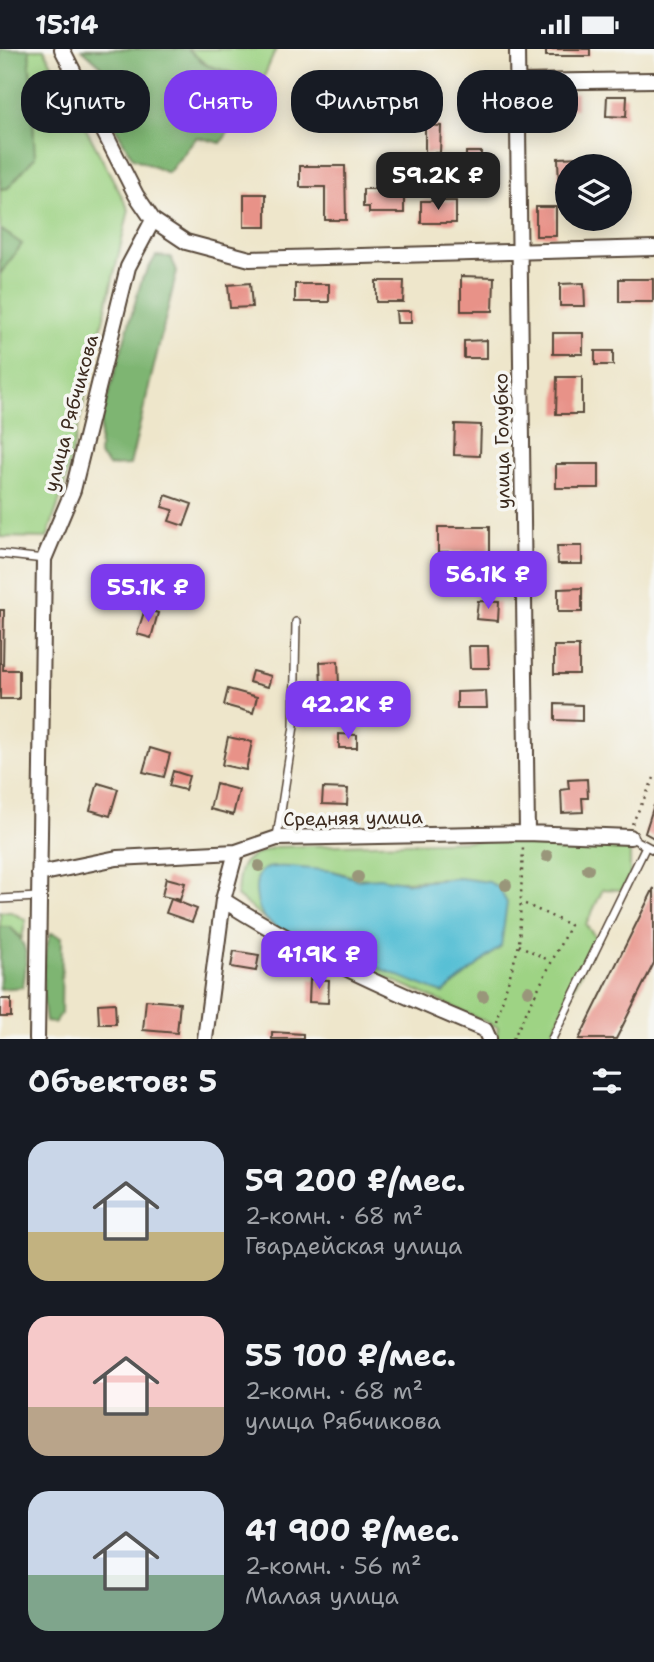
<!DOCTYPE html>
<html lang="ru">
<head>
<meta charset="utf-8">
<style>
  :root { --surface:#171b24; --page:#20242c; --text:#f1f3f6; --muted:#9ea1a6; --accent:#7c3aed }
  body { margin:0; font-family:"Shantell Sans",sans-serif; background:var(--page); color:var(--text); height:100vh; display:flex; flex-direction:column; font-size:26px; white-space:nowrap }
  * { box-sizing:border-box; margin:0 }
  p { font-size:23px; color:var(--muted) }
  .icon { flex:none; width:38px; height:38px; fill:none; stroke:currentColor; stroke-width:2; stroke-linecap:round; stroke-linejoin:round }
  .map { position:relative; height:990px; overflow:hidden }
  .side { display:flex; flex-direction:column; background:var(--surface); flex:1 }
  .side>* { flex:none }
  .top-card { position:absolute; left:21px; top:21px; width:612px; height:63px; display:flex; gap:14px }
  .buttons { position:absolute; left:555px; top:105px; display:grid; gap:14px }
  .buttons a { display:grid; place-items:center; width:77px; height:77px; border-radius:50%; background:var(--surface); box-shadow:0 4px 18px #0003; font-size:35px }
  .price { position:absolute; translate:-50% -60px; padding:0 16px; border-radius:14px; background:var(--accent); color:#fff; font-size:23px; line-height:46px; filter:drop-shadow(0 2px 4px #0008) }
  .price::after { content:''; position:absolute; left:50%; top:42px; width:21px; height:16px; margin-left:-10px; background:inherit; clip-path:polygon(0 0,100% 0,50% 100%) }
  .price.current { background:#222; color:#fff }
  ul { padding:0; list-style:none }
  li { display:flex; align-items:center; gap:21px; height:175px; padding:0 28px }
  li span { display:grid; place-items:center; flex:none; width:196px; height:140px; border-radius:21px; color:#555 }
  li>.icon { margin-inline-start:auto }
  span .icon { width:84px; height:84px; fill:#fffc; stroke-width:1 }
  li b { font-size:30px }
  h2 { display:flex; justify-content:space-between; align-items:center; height:84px; padding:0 28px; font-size:30px }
  .chip { padding:0 24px; border-radius:28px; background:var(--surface); box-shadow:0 4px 18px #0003; font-size:24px; line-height:63px }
  .chip.current { background:var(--accent); color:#fff }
  .status { display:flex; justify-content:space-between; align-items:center; height:49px; padding:0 35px; background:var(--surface); direction:ltr }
  .status svg { height:19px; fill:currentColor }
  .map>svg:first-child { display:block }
  .green { fill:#9ed384; stroke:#6c7e51; stroke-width:2; fill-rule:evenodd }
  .forest { fill:#7eb572; stroke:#5c7048; stroke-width:2 }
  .water { fill:#58c0d5; stroke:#4a757a; stroke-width:2 }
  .building { fill:#e89288 }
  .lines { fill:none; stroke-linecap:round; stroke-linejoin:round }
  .lane-casing { stroke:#564638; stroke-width:10 }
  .street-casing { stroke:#564638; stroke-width:18 }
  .path { stroke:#564638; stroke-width:2.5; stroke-dasharray:2 5; stroke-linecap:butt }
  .lane { stroke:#fff; stroke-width:7 }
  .street { stroke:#fff; stroke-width:14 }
  .tree { fill:#99967a }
  .labels { text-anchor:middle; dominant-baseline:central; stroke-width:7; stroke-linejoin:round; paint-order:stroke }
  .street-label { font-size:19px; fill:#3b2a1e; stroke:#f6f6f2 }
</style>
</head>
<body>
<div class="status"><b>15:14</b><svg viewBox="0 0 49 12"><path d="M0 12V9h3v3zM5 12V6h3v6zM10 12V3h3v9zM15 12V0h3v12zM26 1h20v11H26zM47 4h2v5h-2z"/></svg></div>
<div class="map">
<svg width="654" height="990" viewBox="0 0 654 990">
  <rect width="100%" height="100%" fill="#f6f6f2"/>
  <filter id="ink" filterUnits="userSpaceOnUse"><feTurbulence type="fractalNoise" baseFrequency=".0143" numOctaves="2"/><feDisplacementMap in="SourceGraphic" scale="14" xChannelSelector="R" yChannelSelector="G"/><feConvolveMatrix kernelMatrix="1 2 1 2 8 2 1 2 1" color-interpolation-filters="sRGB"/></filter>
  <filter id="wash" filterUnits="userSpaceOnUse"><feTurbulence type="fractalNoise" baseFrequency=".00686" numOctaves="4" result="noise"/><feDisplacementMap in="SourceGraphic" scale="28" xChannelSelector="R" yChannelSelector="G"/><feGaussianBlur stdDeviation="1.57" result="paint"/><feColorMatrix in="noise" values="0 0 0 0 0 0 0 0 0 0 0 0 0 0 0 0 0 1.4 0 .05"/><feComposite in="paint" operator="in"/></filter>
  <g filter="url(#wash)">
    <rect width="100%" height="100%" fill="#eee6cb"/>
    <!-- green -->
    <path class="green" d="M29 0H44L129 161 64 438 47 489 0 488V225L22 195 0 180V140L8 139 34 83Z
      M188 0H276L253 53 235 25 206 16Z
      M536 790 621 792 630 796V826L622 841 603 840 586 876 597 890 549 990H496L498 978 274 878 237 847C239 812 242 810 275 798ZM333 822C374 836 417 832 459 829L501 897 443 944 290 883Z
      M0 863H11L26 871 22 889 10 878H0Z"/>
    <!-- forest -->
    <path class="forest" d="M0 0H29L35 108 8 139 0 140Z
      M82 0H188L206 16 236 25 253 53 242 77 229 82 221 94 197 88 168 124 133 109 113 75 111 34 100 16Z
      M0 180 22 195 0 225Z
      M156 207 171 208 177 222 130 416 109 417 99 406 101 371 142 230Z
      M0 878H10C31 897 27 912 23 938L0 940Z
      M51 884 62 888 61 965 54 974 46 973C42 946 40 910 51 884Z"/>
    <!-- water -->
    <path class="water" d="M290 818 333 822 358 831 379 829 410 834 459 829 489 833 499 839 507 854 501 897 443 944C421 937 400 927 379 919 348 907 289 892 266 870 256 860 251 831 263 821 270 816 282 818 290 818Z"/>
    <g id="blocks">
      <!-- building -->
      <path class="building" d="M546 0H590V7H546Z
        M562 44H577V60L561 59Z
        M607 47H627L626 68 606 67Z
        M425 76 441 77 440 104H425Z
        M466 103H481V126H466Z
        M584 108 585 117H567V139H559L558 109Z
        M300 117H345L346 171H325V138H300Z
        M363 140H404V164H369V158H363Z
        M244 145H266V178H244Z
        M421 152H456V174H421Z
        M536 158H556V187H536Z
        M461 227 494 228 493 262H461Z
        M619 230H653V253H619Z
        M376 232H404L403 253H376Z
        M250 234 252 258 230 259 228 236Z
        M584 234 585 257H560V235Z
        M295 235H329V253H295Z
        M396 262H411V274H397Z
        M553 284H583V305H553Z
        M487 291V309H464V292Z
        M595 302H613V316H595Z
        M557 328H582V365H556Z
        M455 375 481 376 480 407 454 406Z
        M556 415H599V439H556Z
        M166 446 192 455 184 477 169 472 173 461 162 458Z
        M438 478H489V503H438Z
        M557 497H582V515H558Z
        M582 539V563H558V540Z
        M478 552 499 553 498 572 476 570Z
        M145 560 158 564 151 589 137 585Z
        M0 561H4L3 621H19V650H0Z
        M469 597H488L489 619H470Z
        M554 597H579V625H554Z
        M338 612 339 637 321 638 320 613Z
        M252 622 271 627 268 638 249 633Z
        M228 640 257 648 253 664 224 656Z
        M486 642 487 659H457V643Z
        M555 655 582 656V672L555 671Z
        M339 685 357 686V699H339Z
        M228 688 252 693 246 721 222 716Z
        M150 699 170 705 164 728 143 723Z
        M173 722 189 727 185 741 169 737Z
        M587 730 588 749H582L583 763 562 764 561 741 569 740 568 731Z
        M98 734 118 740 110 767 90 761Z
        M216 735 239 741 233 766 210 760Z
        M323 739 348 740 347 756 322 755Z
        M654 756V789L645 784Z
        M166 829 185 834 180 851 162 847Z
        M654 839V914L616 990H579Z
        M171 850 197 860 192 873 166 864Z
        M234 902 259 906 256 922 231 918Z
        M310 930 329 931 328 954 309 953Z
        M0 950H11V968H0Z
        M146 951 180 954 177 984 143 981Z
        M115 954 116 975H99L98 955Z
        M272 983 303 985V990H272Z"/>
    </g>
  </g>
  <g filter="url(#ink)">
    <use href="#blocks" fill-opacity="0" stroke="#564638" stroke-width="2"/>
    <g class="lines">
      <!-- lane casing -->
      <g class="lane-casing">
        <path id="lane" d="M0 505 44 510
          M277 788 294 677 296 573
          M630 788 654 801
          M0 850 38 848
          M552 990 646 797"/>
      </g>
      <!-- street casing -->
      <g class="street-casing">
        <path id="street" d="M62 0 136 146 153 171 186 193 250 210 654 199
          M517 0 527 784
          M518 33 654 31
          M39 825 117 809 236 803 277 789 527 784 630 788
          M223 851C306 904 394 943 485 981L489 990
          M37 990 44 510 73 441 128 218 153 171
          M205 990 223 851 236 803"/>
      </g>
      <!-- path -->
      <path class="path" d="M632 775 654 729
        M519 896 550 912
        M496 973 519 896 523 798
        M513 990 570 876 521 853"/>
      <!-- lane -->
      <use href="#lane" class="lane"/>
      <!-- street -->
      <use href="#street" class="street"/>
    </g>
    <!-- trees -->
    <g class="tree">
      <circle cx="547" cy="807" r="6"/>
      <circle cx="259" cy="817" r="6"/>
      <circle cx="588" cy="820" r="6"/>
      <circle cx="358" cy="828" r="6"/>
      <circle cx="506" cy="836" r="6"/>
      <circle cx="528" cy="942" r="6"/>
      <circle cx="483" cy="947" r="6"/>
    </g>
  </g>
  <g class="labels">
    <!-- street labels -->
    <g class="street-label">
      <text transform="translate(71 364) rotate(-75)">улица Рябчикова</text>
      <text transform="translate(502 392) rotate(-91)">улица Голубко</text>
      <text transform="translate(353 769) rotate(-1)">Средняя улица</text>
    </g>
  </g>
</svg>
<div class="buttons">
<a><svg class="icon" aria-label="layers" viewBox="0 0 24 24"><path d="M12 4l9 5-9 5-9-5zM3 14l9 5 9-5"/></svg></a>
</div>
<b class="price current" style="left:438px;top:163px">59.2K ₽</b>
<b class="price" style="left:488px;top:562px">56.1K ₽</b>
<b class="price" style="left:148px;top:575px">55.1K ₽</b>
<b class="price" style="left:348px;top:692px">42.2K ₽</b>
<b class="price" style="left:319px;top:942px">41.9K ₽</b>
<div class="top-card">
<a class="chip">Купить</a>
<a class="chip current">Снять</a>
<a class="chip">Фильтры</a>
<a class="chip">Новое</a>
</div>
</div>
<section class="side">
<h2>Объектов: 5<svg class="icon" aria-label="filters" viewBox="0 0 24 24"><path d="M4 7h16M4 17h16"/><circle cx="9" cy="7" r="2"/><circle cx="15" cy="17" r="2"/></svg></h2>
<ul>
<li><span style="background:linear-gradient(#c9d6e8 65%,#c2b280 0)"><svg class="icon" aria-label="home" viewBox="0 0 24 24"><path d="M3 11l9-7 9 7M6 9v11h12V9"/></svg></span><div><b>59 200 ₽/мес.</b><p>2-комн. · 68 m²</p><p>Гвардейская улица</p></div></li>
<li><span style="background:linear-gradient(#f6c9c9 65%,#b9a48a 0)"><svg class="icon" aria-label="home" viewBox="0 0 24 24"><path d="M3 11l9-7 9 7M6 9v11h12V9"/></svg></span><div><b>55 100 ₽/мес.</b><p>2-комн. · 68 m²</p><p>улица Рябчикова</p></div></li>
<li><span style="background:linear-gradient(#c9d6e8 60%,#7fa58c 0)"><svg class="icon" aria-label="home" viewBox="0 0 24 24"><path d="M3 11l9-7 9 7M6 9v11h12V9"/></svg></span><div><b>41 900 ₽/мес.</b><p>2-комн. · 56 m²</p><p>Малая улица</p></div></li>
</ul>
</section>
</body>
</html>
